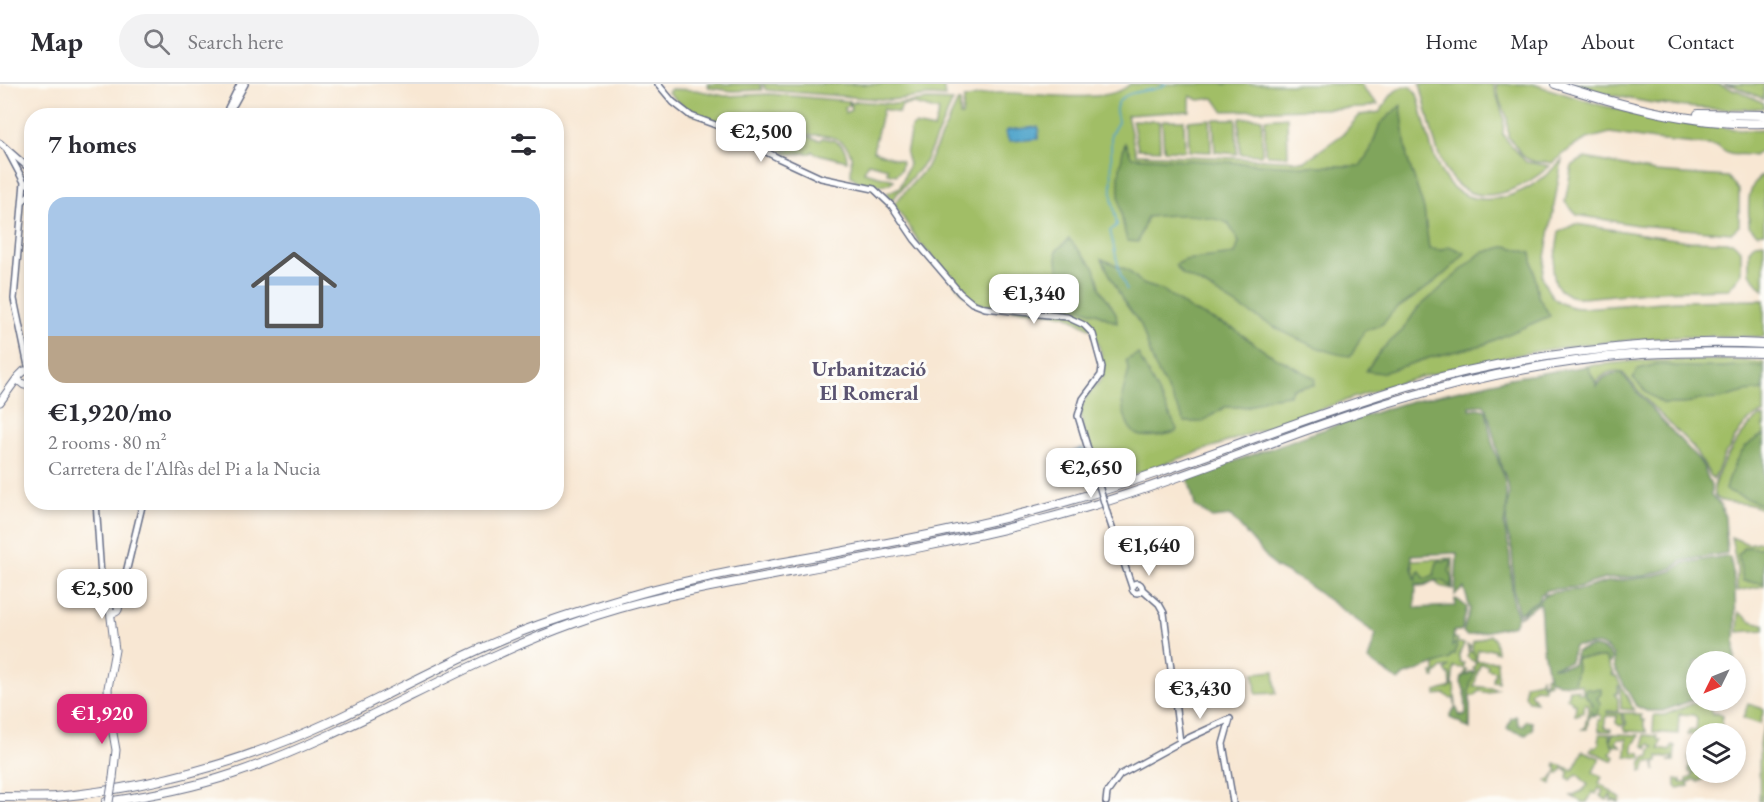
<!DOCTYPE html>
<html lang="en">
<head>
<meta charset="utf-8">
<style>
  :root { --surface:#fff; --page:#f2f2f3; --text:#2b2b33; --muted:#7c7c81; --line:#e1e1e2; --accent:#db2777 }
  body { margin:0; font-family:"EB Garamond",serif; background:var(--page); color:var(--text); height:100vh; display:flex; flex-direction:column; font-size:22px; white-space:nowrap }
  * { box-sizing:border-box; margin:0 }
  p { font-size:20px; color:var(--muted) }
  .icon { flex:none; width:33px; height:33px; fill:none; stroke:currentColor; stroke-width:2; stroke-linecap:round; stroke-linejoin:round }
  .map { position:relative; flex:1; overflow:hidden }
  .sheet { position:absolute; left:24px; top:24px; width:540px; height:402px; display:flex; flex-direction:column; background:var(--surface); border-radius:24px; box-shadow:0 3px 9px #0003 }
  .sheet>* { flex:none }
  .needle { width:39px; rotate:227deg }
  .tools { position:absolute; left:1686px; top:567px; display:grid; gap:12px }
  .tools a { display:grid; place-items:center; width:60px; height:60px; border-radius:50%; background:var(--surface); box-shadow:0 3px 9px #0003; font-size:30px }
  .price { position:absolute; translate:-50% -51px; padding:0 14px; border-radius:12px; background:#fff; color:#222; font-size:20px; line-height:39px; filter:drop-shadow(0 2px 3px #0008) }
  .price::after { content:''; position:absolute; left:50%; top:36px; width:18px; height:14px; margin-left:-9px; background:inherit; clip-path:polygon(0 0,100% 0,50% 100%) }
  .price.current { background:var(--accent); color:#fff }
  ul { padding:0; list-style:none }
  li { display:grid; align-content:center; gap:12px; height:318px; padding:0 24px }
  li+li { border-top:2px solid var(--line) }
  li span { display:grid; place-items:center; height:186px; border-radius:18px; color:#555 }
  li>.icon { margin-inline-start:auto }
  span .icon { width:108px; height:108px; fill:#fffc; stroke-width:1 }
  li b { font-size:26px }
  h2 { display:flex; justify-content:space-between; align-items:center; height:72px; padding:0 24px; font-size:26px }
  header { display:flex; align-items:center; gap:36px; box-sizing:border-box; height:84px; padding:0 30px; background:var(--surface); border-bottom:2px solid var(--line) }
  header strong { font-size:28px }
  nav { display:flex; gap:33px; margin-inline-start:auto; font-size:21px }
  .search { width:420px; height:54px; background:var(--page); display:flex; align-items:center; gap:15px; box-sizing:border-box; padding:0 21px; border-radius:33px; color:var(--muted); font-size:22px }
  .map>svg:first-child { display:block }
  .green { fill:#a1be66; stroke:#5e7662; stroke-width:1.5 }
  .forest { fill:#80a55b; stroke:#4e6a5c; stroke-width:1.5 }
  .water { fill:#50a4cb; stroke:#366a94; stroke-width:1.5 }
  .lines { fill:none; stroke-linecap:round; stroke-linejoin:round }
  .stream { stroke:#50a4cb; stroke-width:1.5 }
  .minor-casing { stroke:#686f87; stroke-width:8 }
  .major-casing { stroke:#686f87; stroke-width:9 }
  .highway-casing { stroke:#686f87; stroke-width:10 }
  .minor { stroke:#fff; stroke-width:5 }
  .major { stroke:#fff; stroke-width:7 }
  .highway { stroke:#fff; stroke-width:8 }
  .minor-bridge-casing { stroke:#686f87; stroke-width:8; stroke-linecap:butt }
  .major-bridge-casing { stroke:#686f87; stroke-width:9; stroke-linecap:butt }
  .minor-bridge { stroke:#fff; stroke-width:5 }
  .major-bridge { stroke:#fff; stroke-width:7 }
  .labels { text-anchor:middle; dominant-baseline:central; stroke-width:6; stroke-linejoin:round; paint-order:stroke }
  .neighbourhood-label { font-size:21px; font-weight:bold; fill:#5b5471; stroke:#fdfcf7 }
</style>
</head>
<body>
<header>
<strong>Map</strong>
<div class="search"><svg class="icon" aria-label="search" viewBox="0 0 24 24"><circle cx="10" cy="10" r="6"/><path d="M15 15l6 6"/></svg>Search here</div>
<nav><a>Home</a><a>Map</a><a>About</a><a>Contact</a></nav>
</header>
<div class="map">
<svg width="1764" height="718" viewBox="0 0 1764 718">
  <rect width="100%" height="100%" fill="#fdfcf7"/>
  <filter id="ink" filterUnits="userSpaceOnUse"><feTurbulence type="fractalNoise" baseFrequency=".0167" numOctaves="2"/><feDisplacementMap in="SourceGraphic" scale="12" xChannelSelector="R" yChannelSelector="G"/><feConvolveMatrix kernelMatrix="1 2 1 2 8 2 1 2 1" color-interpolation-filters="sRGB"/></filter>
  <filter id="wash" filterUnits="userSpaceOnUse"><feTurbulence type="fractalNoise" baseFrequency=".008" numOctaves="4" result="noise"/><feDisplacementMap in="SourceGraphic" scale="24" xChannelSelector="R" yChannelSelector="G"/><feGaussianBlur stdDeviation="1.35" result="paint"/><feColorMatrix in="noise" values="0 0 0 0 0 0 0 0 0 0 0 0 0 0 0 0 0 1.4 0 .05"/><feComposite in="paint" operator="in"/></filter>
  <g filter="url(#wash)">
    <rect width="100%" height="100%" fill="#f8e7d3"/>
    <!-- green -->
    <path class="green" d="M708 0H760L762 6 733 7 709 4Z
      M762 0H943L945 13 930 12 890 16 766 6Z
      M1130 0H1361L1365 7 1378 20 1364 24 1223 27 1214 14 1199 16 1190 12V27L1127 31 1136 70 1305 77 1343 50 1360 31 1380 28C1389 15 1393 2 1411 2L1417 10C1424 33 1431 74 1444 93 1465 125 1506 118 1534 100 1544 94 1553 85 1562 76L1542 191C1547 212 1560 224 1582 224L1675 217 1764 216V253C1647 249 1527 263 1414 295 1372 306 1331 322 1290 336 1227 358 1164 380 1101 402 1095 381 1075 339 1083 319 1087 309 1097 302 1103 292L1101 269 1093 246 1066 231 977 220 963 209 919 158 894 120 926 84 958 17 960 18V32H962L964 15C975 12 985 10 997 9 1028 7 1108 23 1130 0Z
      M1420 0H1493L1504 34 1503 51 1506 55 1526 78 1550 82C1522 106 1472 130 1447 88 1434 68 1427 24 1420 0Z
      M1496 0H1533L1600 21 1631 28 1727 44 1747 46 1764 45V64L1754 72C1735 67 1735 77 1717 62L1654 56 1610 49 1587 55 1574 62 1552 79C1546 77 1539 79 1532 77 1520 74 1517 61 1508 53L1507 33 1500 18Z
      M1573 0H1717L1739 7 1764 19V24C1699 28 1635 20 1573 0Z
      M1724 0H1764V15L1734 2Z
      M671 5 696 6 725 12 770 10 849 17V22L845 23V29L851 26 850 17 852 19H855V17L895 20 928 16 953 17 925 78 891 117 887 109 900 103 909 80 906 70 911 44 915 41 934 45 939 27 914 20 902 21 899 29 883 25 873 67 902 77 901 86 896 91 887 89 888 84 868 79 864 88 894 96C885 106 860 101 851 92 851 86 852 78 851 72 846 50 818 50 800 51L785 66 765 65 723 40 690 29 668 8Z
      M1287 33 1288 72 1267 71 1265 69V35Z
      M1241 34H1262V71L1240 70 1239 36Z
      M1210 35 1211 68 1189 67 1188 37Z
      M1215 35H1236L1237 70 1215 68 1213 36Z
      M1132 36 1159 37 1160 66 1138 65Z
      M1164 36H1184L1185 67 1164 66 1162 38Z
      M801 53H812L813 55 821 56 822 54C837 56 847 60 847 77L814 69 812 67 811 69 782 70 789 66Z
      M1585 74 1655 88 1728 93 1739 107V142L1731 149 1637 141 1577 131 1565 118 1572 81Z
      M1761 92H1764V148L1757 149 1749 142C1749 123 1745 105 1761 92Z
      M1575 140 1689 157 1732 158 1741 166V190L1729 205 1656 207 1583 214 1570 212 1560 206 1555 198 1553 187 1559 148Z
      M1764 158V206L1749 189V166L1755 159Z
      M1726 276 1764 278V330C1751 331 1740 345 1734 356 1731 361 1731 364 1726 368L1713 396 1693 363 1650 320 1623 289C1613 284 1603 290 1596 299L1587 282 1635 277Z
      M1760 333H1764V426C1760 424 1755 422 1751 421 1741 418 1721 421 1715 412 1706 398 1745 340 1760 333Z
      M1731 453 1748 460 1764 457V502L1737 507V485Z
      M1453 474V505L1440 502 1435 496 1424 502H1416L1412 476Z
      M1739 528 1751 537 1764 540V546L1738 548Z
      M1490 551 1495 556 1497 568H1494V565L1478 566 1476 577H1497L1498 598 1493 597 1495 587 1487 585 1488 581 1480 580 1474 602 1497 605 1490 609 1479 607 1475 612H1470V645L1457 637 1454 614 1451 615 1445 610 1436 611V608L1451 603 1450 590 1448 591 1445 586 1450 583 1442 584 1435 591V594H1433L1432 589H1435V579L1450 575 1453 554 1457 555V558L1464 560 1459 571 1460 579H1464V582L1463 584 1454 583 1452 601H1454L1457 631 1468 630 1463 599 1465 585 1467 586 1466 592H1470V589H1475V585H1473L1476 579 1467 573 1469 568 1467 561 1470 562 1469 567 1473 568 1476 576 1472 564 1473 558Z
      M1575 574H1605L1614 590H1612L1613 592H1616L1634 626 1621 625 1620 602H1618V609L1615 610 1618 615V627H1607V629H1635V631H1641V636H1644V643L1647 648 1626 647 1623 644 1627 640 1623 631H1621L1625 640 1620 642 1616 639 1617 632H1606L1604 643 1611 645V647H1599L1598 636H1601V631L1589 632 1587 645H1582L1585 643 1589 621 1585 619 1583 629 1580 628V631H1575L1576 619H1572L1571 616 1567 614 1569 605 1578 606V609H1583L1582 601 1574 600 1577 584Z
      M1274 587 1276 609 1256 610 1254 589Z
      M1548 591 1550 599 1544 601V605L1535 604 1530 609 1536 618 1529 617 1525 611V600L1540 597 1541 592 1542 601 1543 598H1546L1545 592Z
      M1700 617H1710L1711 620 1708 623 1713 630 1716 629 1723 632 1720 649 1688 651 1689 646 1696 647 1697 634 1694 631 1679 630 1678 650 1653 648 1654 631H1664Z
      M1748 620 1764 625 1760 640 1743 634Z
      M1764 642V712H1762L1763 717H1759C1761 692 1756 665 1764 642Z
      M1600 650H1610V655L1613 664 1610 670 1615 673 1613 677 1590 666 1593 663 1596 664 1600 658 1598 656Z
      M1612 650 1639 651C1635 661 1632 658 1633 668L1641 669 1642 674 1626 672 1627 655H1618L1616 658 1621 662 1614 661 1611 657Z
      M1644 651 1657 652V655L1661 657 1659 665 1670 667 1672 661 1675 662 1674 677H1668L1672 676V673L1666 674 1658 672V678H1655V687L1654 678H1647L1644 687H1641L1642 677H1644L1645 673H1650L1651 665 1654 663 1650 660 1647 661 1648 664 1644 662Z
      M1583 667 1600 674 1593 688 1602 693 1599 699 1621 715 1619 718 1614 716 1611 717V711L1607 716 1600 712 1603 707 1599 704 1596 710 1593 708 1587 718H1582L1571 712 1582 707 1588 701 1577 690 1571 696 1568 694 1569 687 1563 684 1559 690 1556 689 1551 700 1546 697 1551 695 1558 686 1555 682V679L1573 686Z
      M1689 672 1691 674 1692 672H1696V682L1694 684 1692 682 1691 685 1705 694 1698 698 1695 695 1688 699 1689 702 1678 705 1676 702V695L1681 696V699H1687V695L1692 693 1693 689 1689 688Z"/>
    <!-- forest -->
    <path class="forest" d="M1401 21 1407 73 1424 125 1429 165 1441 166 1449 162 1465 169C1446 192 1419 210 1395 226 1389 230 1387 237 1382 240 1377 243 1369 245 1364 247L1351 272C1311 270 1237 221 1200 199L1183 191 1175 181 1185 176 1235 170 1239 158 1228 139C1200 129 1175 130 1147 133L1138 158 1127 157C1118 122 1115 95 1125 59L1132 73 1300 82H1360L1370 67 1380 40Z
      M1069 155 1095 184 1101 206 1116 229 1117 239 1096 229 1077 223 1065 214 1059 194 1056 167Z
      M1507 162 1531 169 1538 212 1550 232 1483 261 1432 273 1382 289 1366 287 1381 266 1402 247 1417 225 1481 169Z
      M1102 175 1128 186 1143 200 1164 207 1191 226 1234 245 1266 268 1315 294 1314 301 1293 304 1289 311 1267 314 1247 323H1225L1202 338H1185L1154 281 1141 241 1122 215Z
      M1138 270 1177 345 1176 348C1165 351 1149 355 1138 351 1126 347 1120 319 1123 308 1126 294 1131 291 1126 276Z
      M1657 280C1677 283 1696 284 1716 283 1732 283 1747 280 1764 282V306L1745 308 1720 315 1699 316 1684 320H1664L1648 310 1633 294 1638 285Z
      M1587 282 1596 299V302C1602 294 1610 288 1621 289L1658 332 1699 376 1704 384 1711 402V411L1720 420 1725 433 1727 469 1682 477 1673 484 1645 492 1605 495 1579 503 1548 506 1541 510 1538 516 1519 529C1510 509 1515 482 1511 460 1509 453 1506 448 1506 441 1506 423 1514 403 1502 386L1487 325 1483 321 1470 322V325L1479 324 1486 326 1492 358 1505 397 1507 420 1504 442 1509 463 1513 519 1518 532 1514 541 1467 552 1463 548 1470 525 1464 504 1455 511 1457 469 1412 471V484L1416 496 1418 488 1420 487 1425 495 1434 491 1437 478 1441 476 1444 478 1449 475 1452 478 1449 487 1453 494 1451 503 1445 498 1435 496 1424 501 1416 500 1415 524 1455 522V515L1458 516 1467 523 1462 545 1460 547H1454L1452 562 1456 559 1457 562 1455 571H1451L1450 575 1403 592 1399 597 1368 576 1376 550 1302 497 1275 483 1231 432 1212 434 1195 422 1188 394 1313 349 1401 320 1510 294Z
      M1764 351V422L1726 406C1731 384 1741 359 1764 351Z
      M1764 462V499L1743 497 1738 471 1744 463 1759 464Z
      M1726 472 1730 474C1738 501 1735 548 1735 577L1696 578V615L1663 627H1647L1636 622 1614 583 1613 571C1599 554 1593 563 1575 562L1573 565 1570 578 1554 582 1553 583 1573 581 1576 568C1590 561 1603 560 1612 574L1609 581 1605 574H1576L1577 584 1574 600 1559 599 1549 595 1543 566 1540 519 1519 533 1527 524 1539 517 1544 511 1554 508 1583 505 1606 498 1649 493 1672 487 1684 479Z
      M1470 588H1473L1474 591C1464 610 1473 623 1469 644L1462 642V639L1450 634V630L1454 625H1457L1460 632 1466 631 1465 608 1461 599 1462 592 1468 591Z
      M1586 604 1593 606 1597 604 1601 605V610L1597 614 1601 620 1596 631 1590 629 1593 621 1584 610Z
      M1516 632 1519 641 1523 642 1526 637 1532 638 1533 645 1526 651 1507 645 1511 634Z"/>
    <!-- water -->
    <path class="water" d="M1038 43 1039 44 1038 55 1010 57 1008 55 1006 48 1008 46Z
      M1081 364 1085 366 1091 387 1075 394H1070L1069 370Z"/>
    <g class="lines">
      <!-- stream -->
      <path class="stream" d="M1127 206 1121 193 1110 147 1117 141 1112 114 1111 50 1118 38C1118 33 1115 29 1116 24 1121 2 1154 11 1166 0"/>
    </g>
  </g>
  <g filter="url(#ink)">
    <g class="lines">
      <!-- minor casing -->
      <g class="minor-casing">
        <path id="minor" d="M658 0 673 18 691 32 724 44 743 56 778 74 821 94 874 105 892 122 915 156 960 209 972 219 985 224 1067 233 1084 241 1093 250 1102 283 1101 291 1083 315 1078 332 1096 391
          M228 24 240 0
          M224 32 234 20 245 0
          M0 59 32 87
          M7 66 24 98 14 215 29 287
          M24 98 32 103
          M23 117 32 108
          M26 301 32 304
          M96 418 101 492 109 522
          M1108 432 1132 503
          M1132 504a5 5 0 1 1 10 0a5 5 0 1 1-10 0Z
          M1142 505 1159 520 1164 529 1180 658
          M118 522 143 418
          M1230 635 1223 660 1233 718
          M1106 718 1107 709 1120 691 1180 658 1230 635"/>
      </g>
      <!-- major casing -->
      <g class="major-casing">
        <path id="major" d="M32 290 29 287H24L18 293 19 297 24 301 32 297
          M0 318 18 293
          M109.5 524a4.5 4.5 0 1 1 9 0a4.5 4.5 0 1 1-9 0Z
          M110 526 115 566 108 604 109 627 116 666 113 694"/>
      </g>
      <!-- highway casing -->
      <g class="highway-casing">
        <path id="highway" d="M1555 0C1619 21 1696 42 1764 39
          M1698 30 1764 31
          M0 713C18 713 37 714 55 713 151 704 243 678 330 638 399 606 466 567 539 541 588 524 638 508 689 497 719 490 749 485 779 479 876 461 973 445 1068 417 1183 384 1294 336 1408 302 1516 271 1652 254 1764 260
          M106 718C149 712 191 704 233 690 351 650 457 581 574 539 637 516 703 504 768 492 860 475 951 459 1041 436 1159 406 1270 355 1387 319 1470 294 1556 276 1642 270 1683 268 1723 268 1764 269"/>
      </g>
      <!-- minor -->
      <use href="#minor" class="minor"/>
      <!-- major -->
      <use href="#major" class="major"/>
      <!-- highway -->
      <use href="#highway" class="highway"/>
      <!-- minor-bridge casing -->
      <g class="minor-bridge-casing">
        <path id="minor-bridge" d="M1096 391 1108 432"/>
      </g>
      <!-- major-bridge casing -->
      <g class="major-bridge-casing">
        <path id="major-bridge" d="M109 718 113 694"/>
      </g>
      <!-- minor-bridge -->
      <use href="#minor-bridge" class="minor-bridge"/>
      <!-- major-bridge -->
      <use href="#major-bridge" class="major-bridge"/>
    </g>
  </g>
  <g class="labels">
    <!-- neighbourhood labels -->
    <g class="neighbourhood-label">
      <text x="869" y="284">Urbanització<tspan x="869" dy="24">El Romeral</tspan></text>
    </g>
  </g>
</svg>
<div class="tools">
<a><svg class="needle" viewBox="-14 -14 28 28"><path d="M0-13l5 13h-10z" fill="#e53935"/><path d="M0 13l5-13h-10z" fill="#7c7c81"/></svg></a>
<a><svg class="icon" aria-label="layers" viewBox="0 0 24 24"><path d="M12 4l9 5-9 5-9-5zM3 14l9 5 9-5"/></svg></a>
</div>
<b class="price" style="left:761px;top:79px">€2,500</b>
<b class="price" style="left:1034px;top:241px">€1,340</b>
<b class="price" style="left:1091px;top:415px">€2,650</b>
<b class="price" style="left:1149px;top:493px">€1,640</b>
<b class="price" style="left:102px;top:536px">€2,500</b>
<b class="price" style="left:1200px;top:636px">€3,430</b>
<b class="price current" style="left:102px;top:661px">€1,920</b>
<section class="sheet">
<h2>7 homes<svg class="icon" aria-label="filters" viewBox="0 0 24 24"><path d="M4 7h16M4 17h16"/><circle cx="9" cy="7" r="2"/><circle cx="15" cy="17" r="2"/></svg></h2>
<ul>
<li><span style="background:linear-gradient(#a9c7e8 75%,#b9a48a 0)"><svg class="icon" aria-label="home" viewBox="0 0 24 24"><path d="M3 11l9-7 9 7M6 9v11h12V9"/></svg></span><div><b>€1,920/mo</b><p>2 rooms · 80 m²</p><p>Carretera de l'Alfàs del Pi a la Nucia</p></div></li>
</ul>
</section>
</div>
</body>
</html>
